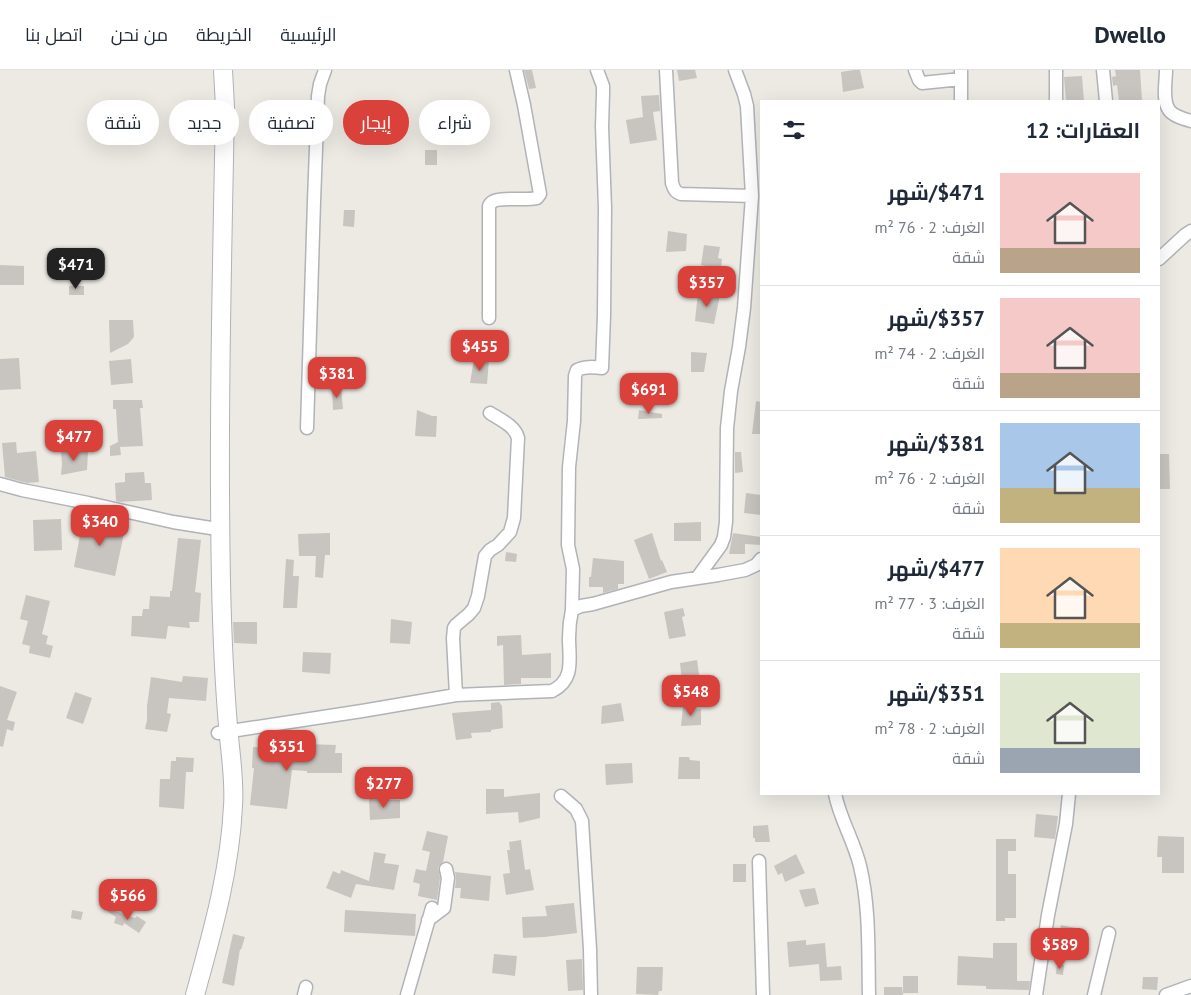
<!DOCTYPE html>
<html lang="ar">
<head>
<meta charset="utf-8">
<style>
  :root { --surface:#fff; --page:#f6f6f7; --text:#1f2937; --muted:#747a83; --line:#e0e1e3; --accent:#da413b }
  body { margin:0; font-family:"PT Sans",Cairo,sans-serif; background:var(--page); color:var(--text); direction:rtl; height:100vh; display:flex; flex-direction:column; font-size:19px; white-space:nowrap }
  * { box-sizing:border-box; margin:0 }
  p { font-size:16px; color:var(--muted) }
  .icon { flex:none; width:28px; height:28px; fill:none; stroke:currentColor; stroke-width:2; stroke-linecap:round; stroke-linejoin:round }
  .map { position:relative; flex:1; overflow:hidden; direction:ltr }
  .panel { position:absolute; left:760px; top:30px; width:400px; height:695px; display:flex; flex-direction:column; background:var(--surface); border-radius:0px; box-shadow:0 5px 20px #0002; direction:rtl }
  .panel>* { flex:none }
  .banner { position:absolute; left:15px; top:30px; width:475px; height:45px; direction:rtl; display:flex; gap:10px }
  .price { position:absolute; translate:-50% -42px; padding:0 11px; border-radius:10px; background:var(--accent); color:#fff; font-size:16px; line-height:32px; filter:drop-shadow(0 1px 2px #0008) }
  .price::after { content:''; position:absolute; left:50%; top:30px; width:15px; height:11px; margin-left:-8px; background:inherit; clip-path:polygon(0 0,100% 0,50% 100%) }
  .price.on { background:#222; color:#fff }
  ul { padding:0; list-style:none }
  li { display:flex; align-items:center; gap:15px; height:125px; padding:0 20px }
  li+li { border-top:1px solid var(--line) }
  li span { display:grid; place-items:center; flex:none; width:140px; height:100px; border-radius:0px; color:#555 }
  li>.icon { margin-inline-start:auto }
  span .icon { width:60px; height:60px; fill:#fffc; stroke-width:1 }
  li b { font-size:21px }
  h2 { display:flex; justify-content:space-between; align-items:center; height:60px; padding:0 20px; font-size:21px }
  .chip { padding:0 18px; border-radius:22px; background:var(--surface); box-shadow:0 5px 20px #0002; font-size:18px; line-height:45px }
  .chip.on { background:var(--accent); color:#fff }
  header { display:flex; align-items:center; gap:30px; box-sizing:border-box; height:70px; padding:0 25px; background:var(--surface); border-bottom:1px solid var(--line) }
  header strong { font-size:24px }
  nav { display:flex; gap:28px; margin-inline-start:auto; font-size:18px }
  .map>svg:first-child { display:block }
  .building { fill:#c8c5c0 }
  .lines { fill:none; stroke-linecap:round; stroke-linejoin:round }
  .street-casing { stroke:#b0b3b7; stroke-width:15 }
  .secondary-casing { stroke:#afb2b7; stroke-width:20 }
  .street { stroke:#fff; stroke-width:12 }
  .secondary { stroke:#fff; stroke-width:18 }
</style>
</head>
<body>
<header>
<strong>Dwello</strong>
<nav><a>الرئيسية</a><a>الخريطة</a><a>من نحن</a><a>اتصل بنا</a></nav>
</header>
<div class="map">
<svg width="1191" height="925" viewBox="0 0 1191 925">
  <rect width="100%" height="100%" fill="#eceae3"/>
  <!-- building -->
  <path class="building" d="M524 0H532L536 18 529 19Z
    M677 0H695L697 8 679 11Z
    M854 0H860L864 18 843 22 841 2Z
    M1115 0H1140L1142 31H1119L1117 15 1113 16 1112 7 1116 6Z
    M1082 6 1084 31H1066L1064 7Z
    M659 25 660 41 653 42 657 70 630 74 626 50 643 47 641 26Z
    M425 38 446 39 445 59 424 58Z
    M425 80H437V95H425Z
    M344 140H355L354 157 343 156Z
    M668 161 687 164 686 181 666 182Z
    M704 175 720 177 718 188 722 189 721 199 701 195Z
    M0 195 24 196V215H0Z
    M69 216H84V225H69Z
    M698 222 720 225 714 254 695 251Z
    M109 250H133L134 267 128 274 110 283Z
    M691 282 707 283 704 302H691Z
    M19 288 21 319 0 320V289Z
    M131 289 133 313 111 315 109 291Z
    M474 289 489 290 487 314 470 313Z
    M341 318 343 339 333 340 332 319Z
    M113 330H142L143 338H140L143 376 120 377 121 385 110 386V376L118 372 116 339H113Z
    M756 331 761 332V364H752Z
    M417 340 432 346H437L436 367 415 366Z
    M639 340 662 344V348L638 349Z
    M16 372 17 383 36 381 39 412 27 413 5 407 2 373Z
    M61 382H88L87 400 61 405 62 394Z
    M735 382H741L743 402 735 403Z
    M1159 384H1169L1170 419H1159Z
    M144 402 145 413H151L152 430 119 432 116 431 115 413 125 412V403Z
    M746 423 761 425V445L744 443Z
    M61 449 62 480 34 481 33 450Z
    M83 450 108 455 109 450 126 454 115 506 74 497Z
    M701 452V471H674V453Z
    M330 463V485H325L323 508 315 507 316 486H299L298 464Z
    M652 463 661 491 662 490 667 502 649 509 634 470Z
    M733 463 761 467V475L745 474V484H729Z
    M178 468 201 470 195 522 201 523 199 552H189L190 558 168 556 166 569 131 566 132 546H142L143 539H149L150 526 170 527V521H172Z
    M506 482 517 484 516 492 505 491Z
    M593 488 624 491V514H618V519L603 523V517H589V507H591Z
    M286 489 294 490 293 506H299L297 538H283Z
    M26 525 50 531 42 564 48 566 46 574 53 576 50 588 29 583 30 576 22 574 28 551 20 549Z
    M683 538 685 546 682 547 686 566 669 569 664 542Z
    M391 549 412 552 410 574 390 573Z
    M233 552H257V574L234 573Z
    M521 565 522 585 551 583V608H521V614L504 615 503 575 497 576V566Z
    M303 582 331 583 330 604 302 602Z
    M697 590 701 619 683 621 680 593Z
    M183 606 208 608 206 631 169 628 167 643 171 644 167 662 145 659 147 650V636L151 607 182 612Z
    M0 616 17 622 7 650 15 652 13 661 7 659 3 677 0 676Z
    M75 622 92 628 83 654 66 648Z
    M499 632 502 636 503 658 491 660V662L471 663 472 668 456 670 452 643 491 640V633Z
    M621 633 624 651 601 654 602 636Z
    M683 637H689L690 640 701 639V655L681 656Z
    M307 674 336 675 335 683H342V703H307V701L292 700 287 739 250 735 254 698H252L253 677 284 678V691L307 692Z
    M176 687 194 688 193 702H186L184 739 159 737 160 709H170L171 691H176Z
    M679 687H689L690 690 700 691V709H678Z
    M632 693 633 713 606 715 605 694Z
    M486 719H504V727L540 723V748L519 753 518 742 486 744Z
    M369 729 400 730V748L370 750Z
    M1036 744 1058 746 1055 769 1034 767Z
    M768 755 770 772H755V768H753V756Z
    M427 761 448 766 443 792 438 797 440 808 437 830 418 826 420 814 413 812 416 799 426 801 430 782 422 780Z
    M1158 766 1184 767V803H1162V787H1157Z
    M996 769H1016V781H1008V804H1016V848H1005V851H996Z
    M521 770 525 800 530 799 534 820 506 825 503 804 510 803 507 780H510L509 772Z
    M374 782 386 784 384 793 399 795 394 820 356 814 351 828 326 818 333 801 340 804 341 800 369 811Z
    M796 784 805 803 785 812 782 803 778 805 774 796Z
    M733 794H746V812H733Z
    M455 802 491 806 489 831 460 828 461 818H455L456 809Z
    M815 818 819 834 805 837 799 820Z
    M574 833 577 863 544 867 523 868 522 847 547 846 545 836Z
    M109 839 135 848 137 846 146 852 139 863 124 853 123 856 114 853 116 847 108 842Z
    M72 840 83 842 81 850 71 848Z
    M345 840 416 844 415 866 344 862Z
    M1061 855 1086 860 1082 877 1058 872Z
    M233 864 245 867 241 880 240 879 234 916 222 913Z
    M806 870V875L825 873 827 897 841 896 842 910 820 911 819 894 789 897 787 872Z
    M993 873H1017V911H1030L1029 920 986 919V916L957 915 958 886 993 888Z
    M494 884 517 886 515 906 492 903Z
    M582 889 583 920 568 921 566 890Z
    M1057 894 1064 895 1063 905 1056 904Z
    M637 897H663L662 921H659L658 925 636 924Z
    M903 906H918V923H903Z
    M1143 907H1158L1157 920 1142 919Z
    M884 917H902L903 925H884Z"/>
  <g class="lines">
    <!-- street casing -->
    <g class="street-casing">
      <path id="street" d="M666 0 672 113C674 119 675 122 681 124L752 126
        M915 0 919 10 922 13 961 9
        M1056 0V31
        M1103 0 1106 31
        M1166 0C1166 12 1162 30 1169 40 1173 46 1184 49 1191 51
        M961 31V0
        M1159 189 1185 165 1191 161
        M489 248V137C489 135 490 134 491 133 497 126 526 131 537 128L540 124 524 35 516 0
        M307 358 314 131 318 26 320 14 325 0
        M0 414 22 420 88 433 173 452 211 458H221
        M697 508 721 475 724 467 726 452 727 358 731 321 739 277 744 238 752 126 747 36 744 24 735 0
        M572 540 573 499 568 475 569 397 574 351 575 306 577 300C585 296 594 297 602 298L604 245 605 138 602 57 603 23V16L597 0
        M456 625 453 568 454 558 456 555 469 544 474 538 478 526 485 486 490 480 498 475 510 462 514 448 518 368C515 356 501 350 490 343
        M218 663 362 641 456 625 552 621C575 610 569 589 569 568 569 559 570 549 572 540L581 536 593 534 671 512 718 505 745 500 756 495 761 489
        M835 724C840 749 854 771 860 796 870 838 868 882 869 925
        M561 726 576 739 582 751 590 879 591 925
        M759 791 763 925
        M428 850 444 838 448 808 446 799
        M304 925 306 917
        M407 925 432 838
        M1036 925 1048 845 1066 754 1069 724
        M1094 925 1109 863
        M1166 925 1191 916"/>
    </g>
    <!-- secondary casing -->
    <g class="secondary-casing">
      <path id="secondary" d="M195 925C212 863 230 801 233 736 235 710 230 682 228 656 224 608 222 560 221 512 218 354 222 195 225 37L223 0"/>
    </g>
    <!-- street -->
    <use href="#street" class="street"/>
    <!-- secondary -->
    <use href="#secondary" class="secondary"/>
  </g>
</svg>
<b class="price on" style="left:76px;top:220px">$471</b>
<b class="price" style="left:707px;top:238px">$357</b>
<b class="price" style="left:480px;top:302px">$455</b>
<b class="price" style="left:337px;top:329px">$381</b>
<b class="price" style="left:649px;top:345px">$691</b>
<b class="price" style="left:74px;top:392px">$477</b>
<b class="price" style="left:100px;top:477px">$340</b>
<b class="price" style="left:691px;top:647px">$548</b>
<b class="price" style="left:287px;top:702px">$351</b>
<b class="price" style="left:384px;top:739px">$277</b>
<b class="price" style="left:128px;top:851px">$566</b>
<b class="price" style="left:1060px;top:900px">$589</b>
<div class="banner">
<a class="chip">شراء</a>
<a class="chip on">إيجار</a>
<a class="chip">تصفية</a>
<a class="chip">جديد</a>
<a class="chip">شقة</a>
</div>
<section class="panel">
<h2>العقارات: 12<svg class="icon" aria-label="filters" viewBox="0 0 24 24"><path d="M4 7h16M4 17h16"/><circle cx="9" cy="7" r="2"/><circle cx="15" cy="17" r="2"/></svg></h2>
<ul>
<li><span style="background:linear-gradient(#f6c9c9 75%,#b9a48a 0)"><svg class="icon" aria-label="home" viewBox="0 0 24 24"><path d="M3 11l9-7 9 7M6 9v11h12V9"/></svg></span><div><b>$471/شهر</b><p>الغرف: 2 · 76 m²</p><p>شقة</p></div></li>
<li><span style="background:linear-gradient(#f6c9c9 75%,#b9a48a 0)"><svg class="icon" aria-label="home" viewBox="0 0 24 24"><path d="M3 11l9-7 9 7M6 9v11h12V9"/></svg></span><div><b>$357/شهر</b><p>الغرف: 2 · 74 m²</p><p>شقة</p></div></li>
<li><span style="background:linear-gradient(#a9c7e8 65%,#c2b280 0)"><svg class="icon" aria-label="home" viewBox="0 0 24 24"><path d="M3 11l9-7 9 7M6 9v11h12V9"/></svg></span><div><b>$381/شهر</b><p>الغرف: 2 · 76 m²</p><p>شقة</p></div></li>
<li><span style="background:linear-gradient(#ffd9b3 75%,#c2b280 0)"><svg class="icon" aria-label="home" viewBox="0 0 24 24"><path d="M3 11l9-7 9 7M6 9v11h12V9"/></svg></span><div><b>$477/شهر</b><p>الغرف: 3 · 77 m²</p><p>شقة</p></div></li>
<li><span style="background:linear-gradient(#dfe7d0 75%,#9aa5b1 0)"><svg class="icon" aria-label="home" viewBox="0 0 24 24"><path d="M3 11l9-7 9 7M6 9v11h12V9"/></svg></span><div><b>$351/شهر</b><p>الغرف: 2 · 78 m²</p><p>شقة</p></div></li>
</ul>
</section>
</div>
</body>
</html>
